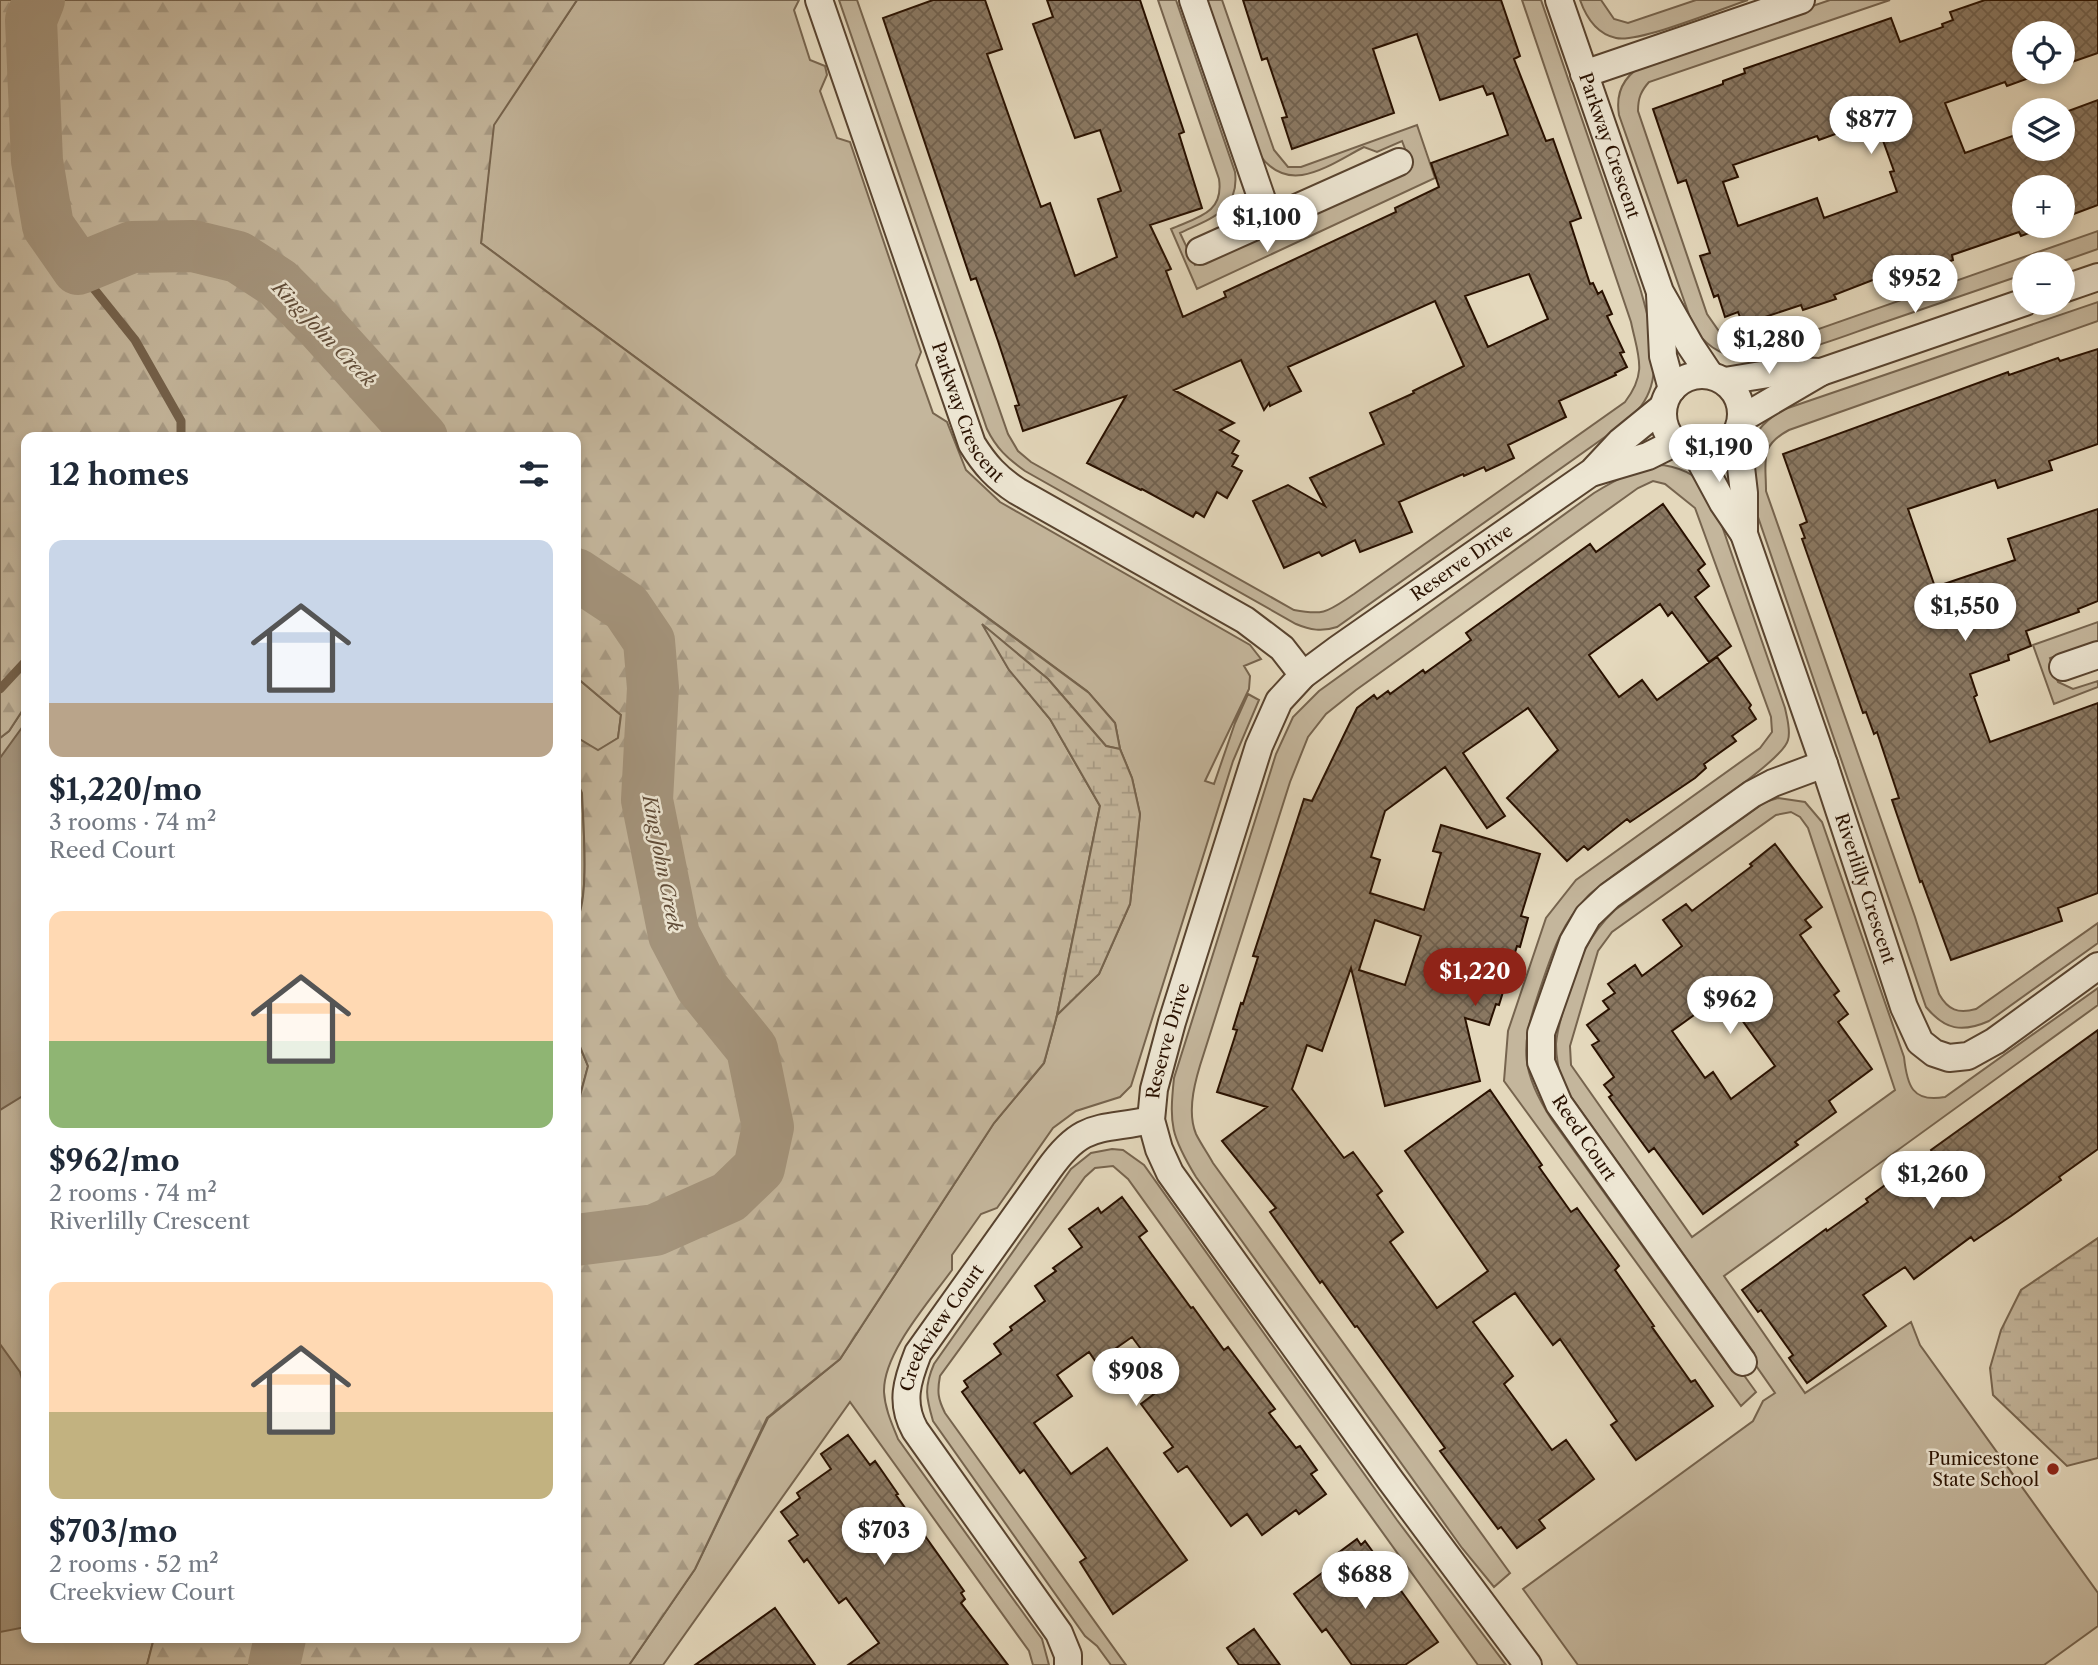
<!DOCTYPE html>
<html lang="en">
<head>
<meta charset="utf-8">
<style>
  :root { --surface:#fff; --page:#f2f2f3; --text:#1f2937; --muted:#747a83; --accent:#8f2418 }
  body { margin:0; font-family:"Libre Caslon Text",serif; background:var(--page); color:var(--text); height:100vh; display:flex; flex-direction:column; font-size:26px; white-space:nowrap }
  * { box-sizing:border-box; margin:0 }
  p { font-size:23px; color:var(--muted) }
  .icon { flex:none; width:38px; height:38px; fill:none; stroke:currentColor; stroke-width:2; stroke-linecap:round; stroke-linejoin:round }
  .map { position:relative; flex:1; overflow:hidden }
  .details { position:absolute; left:21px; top:432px; width:560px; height:1211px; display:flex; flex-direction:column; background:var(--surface); border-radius:14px; box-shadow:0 4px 10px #0003 }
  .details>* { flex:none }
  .buttons { position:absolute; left:2012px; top:21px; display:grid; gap:14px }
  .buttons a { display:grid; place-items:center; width:63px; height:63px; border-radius:50%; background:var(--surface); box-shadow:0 4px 10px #0003; font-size:35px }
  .price { position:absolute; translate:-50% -60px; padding:0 16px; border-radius:24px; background:#fff; color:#222; font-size:23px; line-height:46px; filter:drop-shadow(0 2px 4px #0008) }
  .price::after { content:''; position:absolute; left:50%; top:42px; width:21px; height:16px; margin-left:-10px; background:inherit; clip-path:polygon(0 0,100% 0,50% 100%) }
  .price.active { background:var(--accent); color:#fff }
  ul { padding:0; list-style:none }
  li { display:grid; align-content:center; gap:14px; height:371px; padding:0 28px }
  li span { display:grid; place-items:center; height:217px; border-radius:14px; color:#555 }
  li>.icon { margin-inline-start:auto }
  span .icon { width:126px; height:126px; fill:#fffc; stroke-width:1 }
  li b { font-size:30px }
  h2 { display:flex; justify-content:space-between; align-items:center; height:84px; padding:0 28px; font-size:30px }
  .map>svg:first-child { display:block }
  .green { fill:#c4b69c; stroke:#76644e; stroke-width:2; fill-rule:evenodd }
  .forest { fill:url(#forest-firs); stroke:#76644e; stroke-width:2 }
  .wetland { fill:url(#wetland-marsh); stroke:#76644e; stroke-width:2 }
  .water { fill:#a4947c; stroke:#73604a; stroke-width:2 }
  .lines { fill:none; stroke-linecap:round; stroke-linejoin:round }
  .stream { stroke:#73604a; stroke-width:9 }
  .river { stroke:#a4947c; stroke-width:52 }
  .building { fill:url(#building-cross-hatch); stroke:#291100; stroke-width:2; fill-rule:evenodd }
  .street-casing { stroke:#58432f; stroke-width:30 }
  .street { stroke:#ede6d3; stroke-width:26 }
  .poi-dot { fill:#8f2418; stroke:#ede6d3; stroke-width:2.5 }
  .labels { text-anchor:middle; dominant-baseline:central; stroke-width:5; stroke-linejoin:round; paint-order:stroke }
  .street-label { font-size:18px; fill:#291100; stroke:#ede6d3 }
  .poi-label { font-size:18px; fill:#291100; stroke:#ede6d3; text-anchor:end }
  .water-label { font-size:19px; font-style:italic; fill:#604c38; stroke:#ede6d3 }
</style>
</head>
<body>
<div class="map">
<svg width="2098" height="1665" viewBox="0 0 2098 1665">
  <defs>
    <pattern id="forest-firs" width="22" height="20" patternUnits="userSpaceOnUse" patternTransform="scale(1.75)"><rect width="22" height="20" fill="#c4b69c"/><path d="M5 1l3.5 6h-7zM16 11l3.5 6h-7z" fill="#a89b85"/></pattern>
    <pattern id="wetland-marsh" width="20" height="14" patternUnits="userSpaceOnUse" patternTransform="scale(1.75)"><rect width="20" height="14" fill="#c4b69c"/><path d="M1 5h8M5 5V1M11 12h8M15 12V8" fill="none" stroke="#a89b85"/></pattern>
    <pattern id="building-cross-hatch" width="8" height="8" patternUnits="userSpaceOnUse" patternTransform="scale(1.75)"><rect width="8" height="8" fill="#8a7862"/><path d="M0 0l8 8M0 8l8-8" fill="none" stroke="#71614e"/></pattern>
  </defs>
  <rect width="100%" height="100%" fill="#e4d8bc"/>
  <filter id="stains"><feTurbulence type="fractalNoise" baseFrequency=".00286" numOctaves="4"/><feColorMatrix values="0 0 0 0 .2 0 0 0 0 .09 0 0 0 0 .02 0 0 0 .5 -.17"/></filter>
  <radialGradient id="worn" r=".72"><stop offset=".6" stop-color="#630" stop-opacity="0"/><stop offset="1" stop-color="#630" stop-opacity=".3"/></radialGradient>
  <!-- green -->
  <path class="green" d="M577 0H799L794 10 810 60 825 66 827 75 820 91 837 138 850 142 921 352 916 365 933 413 947 422 966 470 1000 502 1250 645 1261 659 1244 666 1250 676 1249 689 1205 781 1214 784 1235 723 1248 694 1259 700 1233 761 1131 1086 1120 1097 1076 1111 1053 1128 997 1208 981 1214 952 1255V1270C929 1302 883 1353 884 1392 885 1409 892 1424 898 1439L1042 1639 1049 1665H1033L1029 1651 850 1402 663 1665H629L695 1569 768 1418 840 1359 994 1123 1044 1063 1057 1015 1099 974 1130 904 1140 814 1132 778 1120 749 1115 723 1087 691 481 243 493 125Z
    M839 0H857L1008 434 1018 451 1031 462 1294 610C1326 616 1328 611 1354 594L1625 402C1648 372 1638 356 1631 322L1522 0H1541L1640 288C1650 323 1666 374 1641 406 1633 416 1621 424 1612 432L1337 627C1322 632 1310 630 1296 624L1025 471C1008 459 996 448 987 429Z
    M1158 0H1176L1235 172C1240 211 1209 219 1180 233L1195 265 1412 167 1402 141 1377 152 1364 147C1329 165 1289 197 1259 154L1207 0H1222L1274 150 1288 167H1301L1417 125 1435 178 1197 289 1171 229C1198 217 1224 213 1219 179Z
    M1580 0H1601L1614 19 1628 23 1696 0H1748C1721 9 1639 43 1616 38 1597 34 1586 17 1580 0Z
    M1830 0H1890L1649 82C1641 91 1638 98 1638 111L1707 314 1723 337 1751 343 1776 344 2098 231V249L2055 264H2025V274C1975 291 1926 308 1876 325 1833 340 1787 360 1740 357 1720 356 1703 343 1693 326L1619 115C1615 91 1625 74 1647 63Z
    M2098 302V321L1789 430C1759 446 1766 460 1766 491L1915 917 1939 994C1948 1010 1958 1014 1976 1009L2098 923V943L1989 1021C1962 1033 1945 1030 1926 1007L1758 517C1748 473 1735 435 1785 409Z
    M1663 465C1687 469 1699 477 1712 497L1785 708C1787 718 1791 730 1788 740 1782 767 1619 865 1588 896 1559 926 1551 957 1538 995 1520 1048 1521 1072 1552 1120L1732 1371 1738 1367 1756 1392 1741 1406 1504 1081 1508 1031 1546 918 1576 880 1760 748 1772 732 1771 717 1695 508 1665 484 1653 481 1638 488 1356 690 1326 714 1308 737 1290 782 1204 1053C1196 1077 1186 1110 1196 1134 1201 1144 1208 1154 1213 1163L1510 1573 1494 1587 1462 1548 1196 1177C1171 1136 1169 1125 1174 1078L1276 754 1293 717 1319 691 1594 493C1617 479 1637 468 1663 465Z
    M2098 622V641L2050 658 2058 682 2073 689 2098 681V687L2054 704 2033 645Z
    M576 677 621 715 618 738 598 751 576 737Z
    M26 705V1638H154L147 1665H0V738L9 731Z
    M576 780 582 793C583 821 590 900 576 921Z
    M1778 798 1805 802 1822 822 1904 1057C1907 1085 1912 1103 1945 1097L2098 988V1005L1724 1276 1805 1393 1911 1322 1920 1345 2098 1593V1626L2044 1665H1578L1523 1589 1753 1421 1763 1401 1775 1393 1750 1357 1754 1353 1564 1087C1559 1073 1556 1059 1556 1044 1557 1029 1562 1015 1566 1001 1578 963 1586 937 1615 910L1765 802ZM1791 812 1800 817 1808 828 1895 1090 1692 1237 1571 1065 1570 1046 1598 951 1612 932 1776 815Z
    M576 1037 588 1066 576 1111Z
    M1112 1149 1123 1150 1144 1165 1397 1520 1506 1665H1478L1128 1179 1113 1166 1095 1168 1085 1177 940 1376C937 1392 938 1399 945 1413L1126 1665H1111L1097 1646 1085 1636 933 1421C926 1397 924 1387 934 1364L1071 1169 1091 1153Z"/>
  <!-- forest -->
  <path class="forest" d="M0 0H577L494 125 481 243 1089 693 1115 723 1120 749 1106 746 1048 679 984 626 1008 668 1050 719 1100 806 1057 1015 1044 1063 994 1123 840 1359 767 1418 695 1569 629 1665H147L154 1638H576V1111L588 1066 576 1037V921C590 900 583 822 582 793L576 780V737L598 750 618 738 621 715 576 677V438H26V705L9 731 0 738Z"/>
  <!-- wetland -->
  <path class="wetland" d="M982 624 1048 679 1106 746 1120 749 1132 778 1140 814 1130 904 1099 974 1057 1015 1100 806 1050 719 1009 670Z
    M2098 1238V1458L2067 1466 1993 1395 1990 1368 2001 1330 2021 1290Z"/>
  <!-- water -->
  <path class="water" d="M26 722V1094L0 1110V758Z
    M0 1344 20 1372 26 1393V1627L0 1632Z"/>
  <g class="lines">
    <!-- stream -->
    <path class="stream" d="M78 269 135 340 181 421V438
      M0 689 26 661"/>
    <!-- river -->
    <path class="river" d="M39 0 31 20 37 161 48 226 78 269 132 247 193 246 238 257 278 283 320 325 422 438
      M576 574 626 607 649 641 653 688 647 800 674 935 701 986 752 1049 768 1127 759 1168 729 1197 655 1230 576 1240
      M274 1665 280 1638"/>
  </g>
  <!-- building -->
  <path class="building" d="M933 0H985L1002 49 987 54 1041 207 1050 203 1075 276 1117 257 1098 199 1121 191 1100 130 1075 138 1033 24 1053 17 1047 0H1140L1184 132 1179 134 1202 208 1150 225 1171 269 1166 271 1183 317 1226 297 1224 292 1396 212 1395 208 1439 187 1431 163 1508 135 1493 93 1487 95 1483 86 1440 100 1417 34 1373 49 1394 113 1292 149 1282 118 1287 117 1267 58 1262 60 1243 0H1501L1520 56 1514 59 1546 141 1553 139 1581 218 1570 222 1590 284 1593 283 1598 294 1602 291 1612 314 1607 316 1624 352 1620 353 1627 367 1615 373 1616 375 1559 401 1566 417 1508 445 1514 458 1486 471 1484 467 1464 476 1463 474 1399 502 1412 532 1360 552 1355 540 1322 556 1319 552 1284 568 1253 501 1288 485 1325 506 1310 478 1384 444 1370 413 1414 393 1413 391 1464 366 1435 301 1288 367 1301 391 1270 406 1269 403 1264 410 1241 360 1174 390 1234 423 1220 430 1239 441 1232 453 1238 456 1232 466 1242 471 1227 498 1217 492 1204 517 1196 512 1193 517 1142 489 1141 490 1087 463 1126 396 1023 431 1015 406 1019 405 998 341 976 278 971 280 883 18ZM1529 274 1548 319 1488 347 1465 296Z
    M1985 0H2098V53L2063 65V33H2025V72H2046L2007 86 2005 82 1945 103 1965 153 2024 132 2022 127 2025 126V149H2063V113L2098 100V205L2063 218V187H2025V226H2048L2021 236 2019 232 1952 255 1953 260 1886 284 1883 276 1834 295 1836 299 1803 310 1801 305 1756 320 1755 317 1742 322 1738 312 1725 317 1718 295 1714 297 1700 256 1710 253 1686 180 1678 183 1653 109 1723 84V81L1745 73 1744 69 1891 18 1900 42 1943 27 1942 24 1953 20 1950 12ZM1877 124 1894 171 1890 172 1897 192 1824 218 1817 198 1738 226 1723 182 1738 177 1733 165 1817 136 1819 140 1838 133 1839 136Z
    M2098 349V444L2049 461 2052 470 1998 488 1995 480 1908 509 1935 587 2015 560 2008 539 2098 509V601L2078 609 2079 612 2026 631 2031 646 2008 655 2009 660 1970 674 1977 695 1974 697 1990 742 2098 703V893L2058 908 2062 921 1951 960 1922 881 1920 882 1892 800 1899 798 1877 732 1874 734 1866 712 1863 713 1802 539 1805 538 1800 525 1807 522 1783 454 2008 372 2009 375 2058 358 2060 361Z
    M1663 504 1705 564 1698 570 1709 586 1695 597 1731 646 1709 662 1672 612 1668 616 1660 604 1589 655 1619 697 1642 680 1657 700 1717 657 1751 705 1749 708 1756 719 1732 736 1736 741 1704 764 1706 768 1695 778 1630 822 1627 819 1588 850 1584 846 1567 861 1507 798 1558 750 1528 708 1463 753 1505 816 1487 828 1445 767 1385 811 1371 857 1380 860 1370 893 1424 910 1441 853 1433 851 1441 825 1540 854 1521 916 1528 918 1520 947 1517 946 1499 1005 1496 1004 1489 1025 1465 1018 1480 1081 1385 1106 1351 968 1322 1051 1307 1045 1292 1089 1344 1158 1353 1152 1382 1191 1377 1195 1403 1232 1390 1242 1437 1308 1488 1271 1405 1151 1490 1090 1542 1165 1539 1167 1571 1212 1577 1208 1619 1266 1615 1270 1654 1326 1652 1327 1691 1382 1695 1380 1713 1406 1636 1460 1611 1425 1617 1421 1560 1339 1553 1345 1515 1293 1473 1322 1513 1376 1504 1384 1552 1450 1566 1440 1594 1479 1539 1520 1545 1528 1517 1548 1501 1527 1498 1529 1440 1451 1445 1448 1357 1326 1355 1327 1322 1281 1320 1283 1270 1212 1276 1208 1222 1141 1267 1107 1217 1092 1237 1030 1233 1029 1241 1003 1243 1004 1258 957 1253 956 1304 799 1312 801 1357 708 1374 695 1377 699 1388 691 1390 694 1423 670 1425 673 1471 640 1466 633 1491 615 1590 544 1596 552ZM1375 920 1421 936 1405 985 1359 970Z
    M1775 844 1822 907 1805 920 1811 927 1800 935 1839 991 1834 995 1848 1014 1838 1022 1872 1069 1829 1101 1836 1112 1795 1142 1798 1145 1703 1214 1654 1148 1649 1152 1609 1097 1612 1095 1604 1085 1614 1077 1592 1045 1599 1041 1587 1025 1609 1009 1603 1001 1615 993 1608 984 1635 965 1642 976 1682 946 1663 920 1686 904 1692 911 1752 866 1750 864ZM1719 997 1725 1005 1729 1002 1775 1066 1731 1099 1713 1072 1705 1078 1672 1031Z
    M2098 1030V1149L2059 1177 2061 1180 2011 1216 1974 1241 1971 1237 1914 1279 1905 1267 1863 1295 1886 1326 1807 1383 1789 1358 1793 1355 1761 1310 1758 1312 1742 1290 1826 1229 1827 1231 1868 1202 1866 1199 1888 1183 1890 1186 1934 1155 1931 1150Z
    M1122 1197 1147 1231 1139 1237 1191 1308 1193 1307 1224 1350 1228 1347 1275 1409 1269 1413 1296 1448 1300 1446 1317 1470 1311 1474 1326 1494 1299 1514 1296 1510 1262 1535 1247 1514 1231 1526 1187 1466 1178 1472 1164 1453 1173 1447 1141 1404 1167 1384 1132 1337 1096 1362 1089 1352 1057 1375 1072 1396 1034 1423 1071 1474 1107 1448 1187 1560 1113 1614 1080 1562 1086 1558 1024 1470 1020 1473 962 1392 968 1387 964 1381 1001 1354 994 1344 1012 1330 1010 1327 1045 1301 1035 1286 1056 1271 1053 1268 1082 1247 1069 1229 1098 1208 1101 1213Z
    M848 1435 870 1465 875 1461 898 1494 896 1495 964 1591 961 1593 965 1599 961 1603 1008 1665H848L879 1643 846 1598 839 1603 807 1559 804 1562 789 1541 798 1535 781 1512 800 1498 797 1493 831 1469 821 1454Z
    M1357 1539 1361 1545 1365 1541 1438 1642 1405 1665H1352L1326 1629 1322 1632 1294 1594 1334 1564 1330 1559Z
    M775 1608 815 1665H695Z
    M1254 1629 1280 1665H1239L1227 1648Z"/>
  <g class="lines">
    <!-- street casing -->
    <g class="street-casing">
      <g id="street">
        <path id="s1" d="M819 0 972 444C985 465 997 478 1017 491L1245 620 1282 648 1303 675"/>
        <path d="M1193 0 1269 220"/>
        <path id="s2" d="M1559 0 1660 292 1690 345 1710 375"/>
        <path d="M1584 74 1801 0"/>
        <path d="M1200 251 1399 162"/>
        <path d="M2063 289 2098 277"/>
        <path d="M1660 294 1663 356 1672 389"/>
        <circle cx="1702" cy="414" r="39"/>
        <path d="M1725 381 1786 371 1821 372"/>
        <path d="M1741 419 1821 372 2025 302"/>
        <path d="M1737 433 1744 493V534"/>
        <path id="s3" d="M1696 453 1723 503 1744 534 1824 764 1904 1007 1920 1042 1934 1053 1949 1058 1968 1056 1995 1041 2098 966"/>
        <path d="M1594 472 1648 456 1674 443"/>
        <path d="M2063 667 2098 655"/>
        <path d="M1743 1362 1559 1104 1541 1062V1033L1573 942 1588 916 1609 896 1752 794 1773 783 1824 764"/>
        <path id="s4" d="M1068 1665V1655L1059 1633 915 1430C900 1403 907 1381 918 1353L1049 1169C1083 1121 1099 1131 1151 1120"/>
        <path id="s5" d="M1528 1665 1391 1481 1170 1173 1159 1149 1151 1120 1154 1089 1172 1022 1259 746 1279 701 1303 675 1338 649 1592 472 1620 442 1663 407"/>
      </g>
    </g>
    <!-- street -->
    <use href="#street" class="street"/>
  </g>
  <!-- markers -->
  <circle class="poi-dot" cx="2053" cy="1469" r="7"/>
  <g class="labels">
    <!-- street labels -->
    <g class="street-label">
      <text stroke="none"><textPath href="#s2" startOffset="154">Parkway Crescent</textPath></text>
      <text stroke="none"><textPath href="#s1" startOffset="439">Parkway Crescent</textPath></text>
      <text stroke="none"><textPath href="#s5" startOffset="1334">Reserve Drive</textPath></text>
      <text stroke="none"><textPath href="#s3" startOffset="469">Riverlilly Crescent</textPath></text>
      <text stroke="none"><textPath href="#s5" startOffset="746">Reserve Drive</textPath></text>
      <text transform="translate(1584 1138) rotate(56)">Reed Court</text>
      <text stroke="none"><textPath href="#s4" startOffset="396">Creekview Court</textPath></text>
    </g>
    <!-- poi labels -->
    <g class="poi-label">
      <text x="2039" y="1459">Pumicestone<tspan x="2039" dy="21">State School</tspan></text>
    </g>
    <!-- water labels -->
    <g class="water-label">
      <text transform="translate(324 334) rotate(46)">King John Creek</text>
      <text transform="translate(662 863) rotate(79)">King John Creek</text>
    </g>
  </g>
  <rect width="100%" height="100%" filter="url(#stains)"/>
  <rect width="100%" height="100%" fill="url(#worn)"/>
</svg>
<div class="buttons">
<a><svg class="icon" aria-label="locate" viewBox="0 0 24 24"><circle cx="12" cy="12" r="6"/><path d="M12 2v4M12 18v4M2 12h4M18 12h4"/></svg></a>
<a><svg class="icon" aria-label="layers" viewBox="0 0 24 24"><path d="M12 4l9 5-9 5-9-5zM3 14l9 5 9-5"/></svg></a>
<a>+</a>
<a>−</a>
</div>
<b class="price" style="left:1871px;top:156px">$877</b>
<b class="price" style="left:1267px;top:254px">$1,100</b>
<b class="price" style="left:1915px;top:315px">$952</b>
<b class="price" style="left:1769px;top:376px">$1,280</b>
<b class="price" style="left:1719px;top:484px">$1,190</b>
<b class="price" style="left:1965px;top:643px">$1,550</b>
<b class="price active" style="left:1475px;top:1008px">$1,220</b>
<b class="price" style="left:1730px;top:1036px">$962</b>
<b class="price" style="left:1933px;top:1211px">$1,260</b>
<b class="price" style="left:1136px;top:1408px">$908</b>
<b class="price" style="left:884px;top:1567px">$703</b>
<b class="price" style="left:1365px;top:1611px">$688</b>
<section class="details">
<h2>12 homes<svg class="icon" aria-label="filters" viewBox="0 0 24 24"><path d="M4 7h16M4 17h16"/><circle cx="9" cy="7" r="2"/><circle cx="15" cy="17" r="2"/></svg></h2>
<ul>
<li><span style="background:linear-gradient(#c9d6e8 75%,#b9a48a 0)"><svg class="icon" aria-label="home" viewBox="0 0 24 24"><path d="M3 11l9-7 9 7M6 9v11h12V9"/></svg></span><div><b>$1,220/mo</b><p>3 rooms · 74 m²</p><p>Reed Court</p></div></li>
<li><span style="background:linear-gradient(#ffd9b3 60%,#8fb573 0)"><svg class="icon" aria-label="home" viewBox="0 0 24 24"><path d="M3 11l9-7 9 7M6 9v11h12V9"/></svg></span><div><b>$962/mo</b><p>2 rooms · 74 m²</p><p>Riverlilly Crescent</p></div></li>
<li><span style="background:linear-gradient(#ffd9b3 60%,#c2b280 0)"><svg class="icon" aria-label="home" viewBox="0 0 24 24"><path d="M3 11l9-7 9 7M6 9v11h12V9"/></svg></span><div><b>$703/mo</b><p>2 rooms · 52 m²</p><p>Creekview Court</p></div></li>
</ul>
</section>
</div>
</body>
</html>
